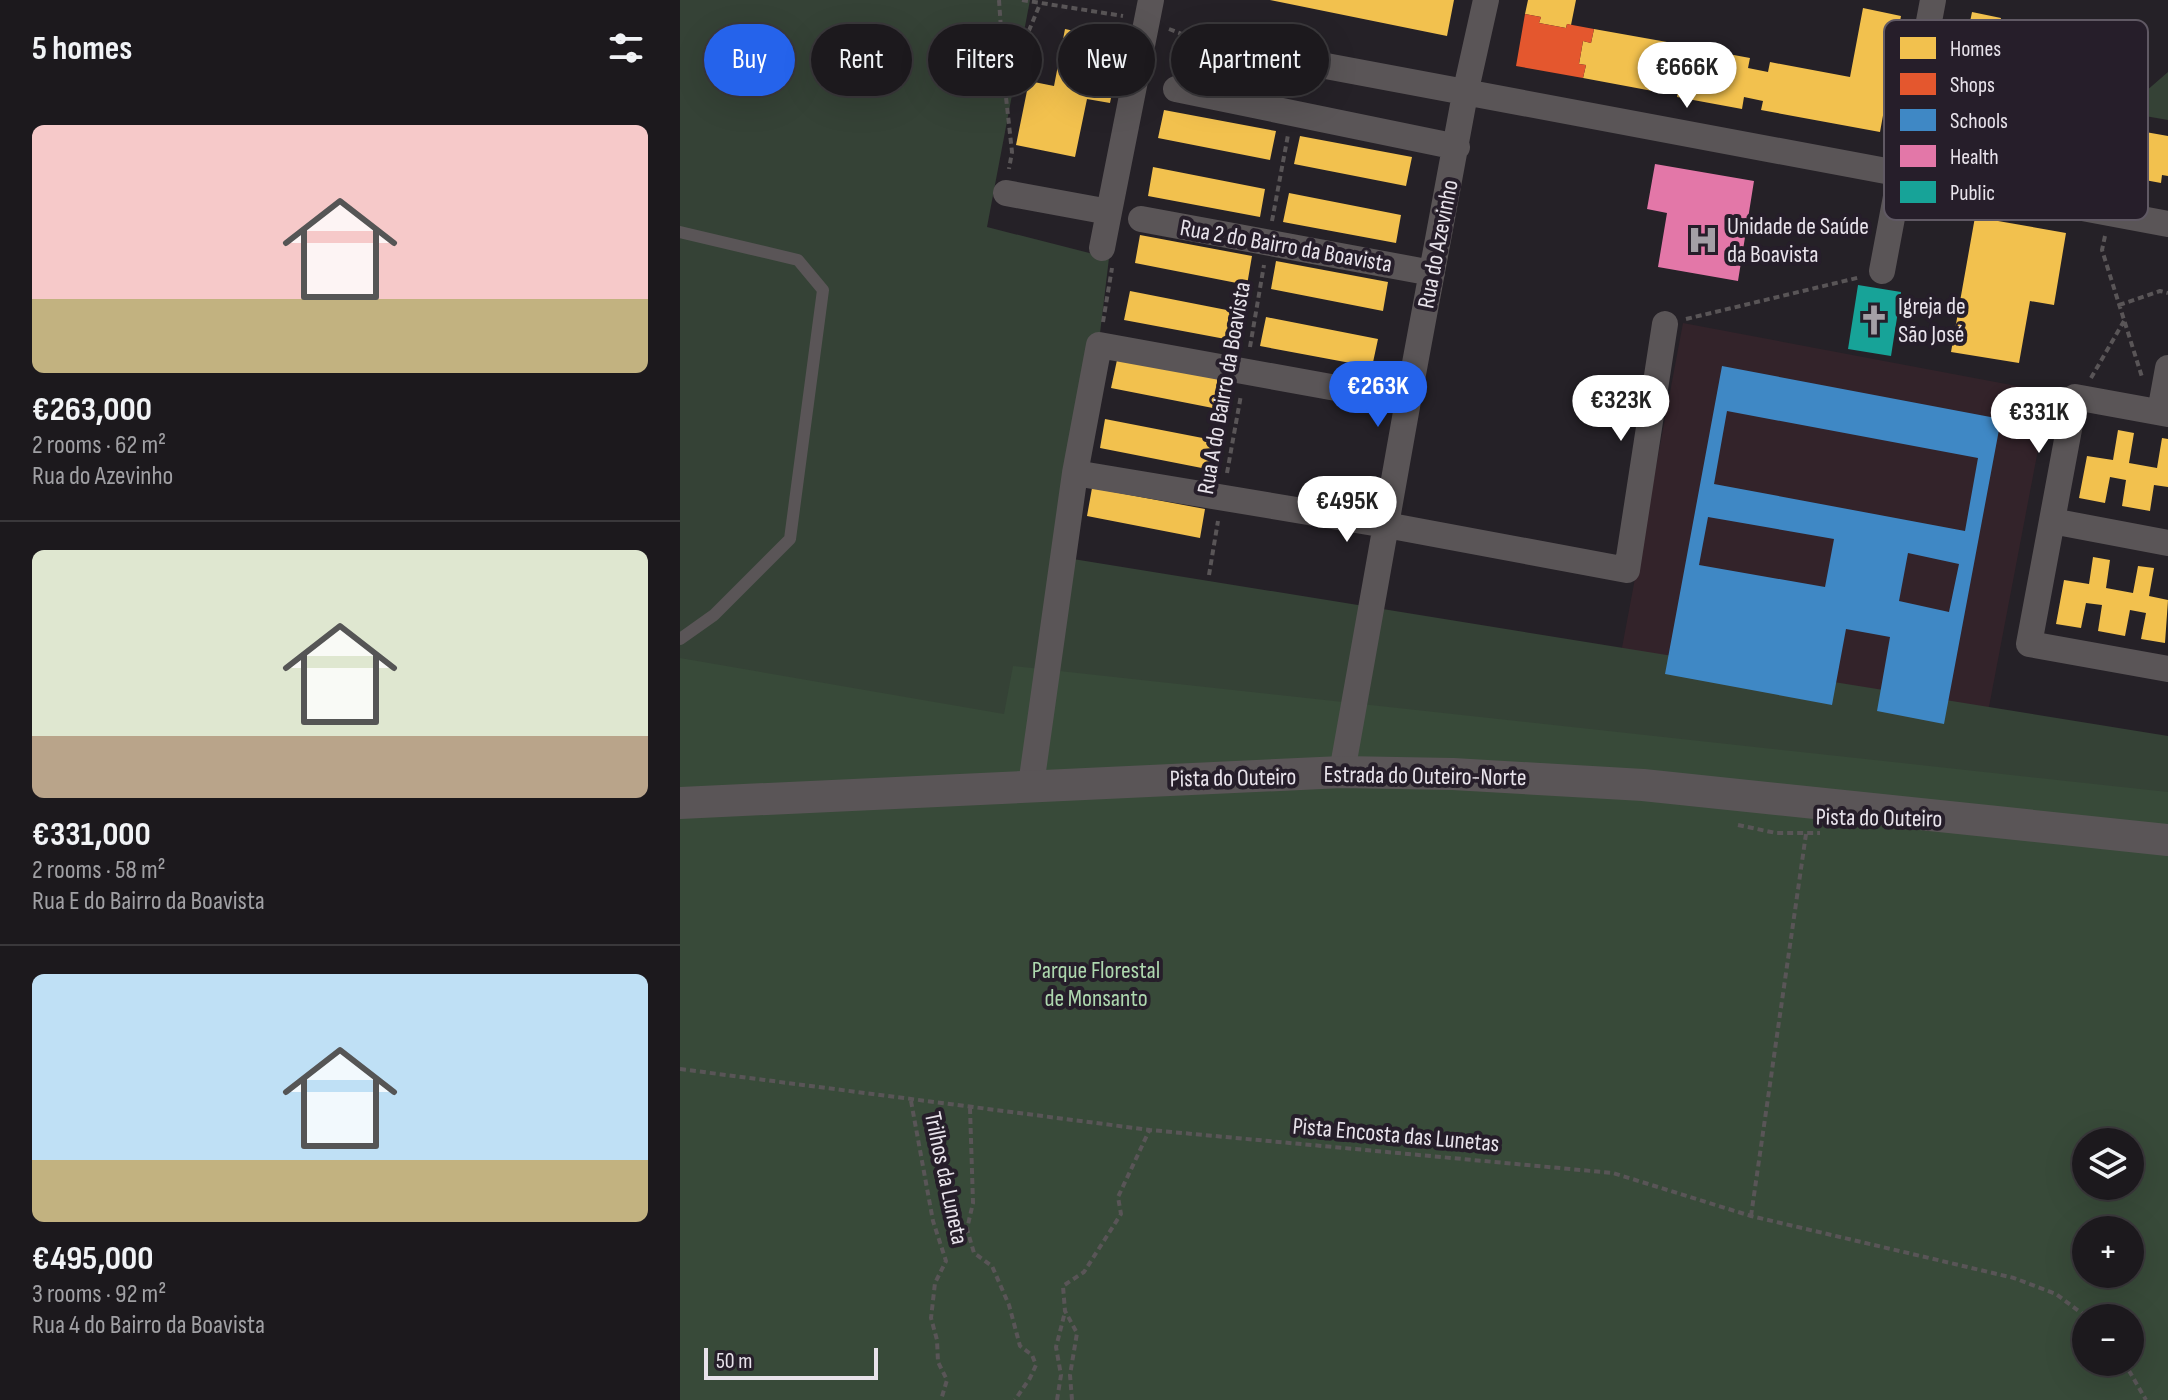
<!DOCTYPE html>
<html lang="en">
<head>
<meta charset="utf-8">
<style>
  :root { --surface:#1c191d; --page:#252226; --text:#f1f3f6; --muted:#a0a0a4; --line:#3a383b; --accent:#2563eb }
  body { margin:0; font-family:"Sofia Sans Condensed",sans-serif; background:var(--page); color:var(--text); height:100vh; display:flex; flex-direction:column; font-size:30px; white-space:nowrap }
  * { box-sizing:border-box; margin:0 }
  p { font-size:26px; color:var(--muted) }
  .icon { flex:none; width:44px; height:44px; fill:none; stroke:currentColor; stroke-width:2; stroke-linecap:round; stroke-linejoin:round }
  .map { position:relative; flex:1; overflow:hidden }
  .sheet { display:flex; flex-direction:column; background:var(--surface); width:680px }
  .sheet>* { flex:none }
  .guide { position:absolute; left:24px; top:24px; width:760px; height:72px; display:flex; gap:16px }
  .tools { position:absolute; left:1392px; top:1128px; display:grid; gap:16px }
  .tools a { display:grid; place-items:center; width:72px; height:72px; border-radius:50%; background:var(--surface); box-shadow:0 8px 32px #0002,0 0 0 2px var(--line); font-size:40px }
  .scale { position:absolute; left:24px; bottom:20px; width:174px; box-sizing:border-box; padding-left:8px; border:4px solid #e8e3eb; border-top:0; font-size:22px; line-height:28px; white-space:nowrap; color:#e8e3eb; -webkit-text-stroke:6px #261e2a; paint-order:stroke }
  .price { position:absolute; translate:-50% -68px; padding:0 18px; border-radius:28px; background:#fff; color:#222; font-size:26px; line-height:52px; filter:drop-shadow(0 2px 4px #0008) }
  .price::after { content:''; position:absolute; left:50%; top:48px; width:24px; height:18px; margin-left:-12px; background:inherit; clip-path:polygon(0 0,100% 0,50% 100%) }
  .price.on { background:var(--accent); color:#fff }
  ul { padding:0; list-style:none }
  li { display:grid; align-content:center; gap:16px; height:424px; padding:0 32px }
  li+li { border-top:2px solid var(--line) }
  li span { display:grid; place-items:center; height:248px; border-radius:12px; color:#555 }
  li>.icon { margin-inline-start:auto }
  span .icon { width:144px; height:144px; fill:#fffc; stroke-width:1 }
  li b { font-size:34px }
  h2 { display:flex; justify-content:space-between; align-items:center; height:96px; padding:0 32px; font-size:34px }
  .pill { padding:0 28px; border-radius:36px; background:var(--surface); box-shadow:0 8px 32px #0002,0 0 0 2px var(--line); font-size:28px; line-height:72px }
  .pill.on { background:var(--accent); color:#fff }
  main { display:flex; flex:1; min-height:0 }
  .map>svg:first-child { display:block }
  .education { fill:#33232a }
  .green { fill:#354236; fill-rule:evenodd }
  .forest { fill:#384a39; fill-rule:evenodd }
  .homes { fill:#f2c14e }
  .shops { fill:#e4572e }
  .schools { fill:#3f88c5; fill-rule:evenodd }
  .health { fill:#e377a8 }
  .public { fill:#17a398 }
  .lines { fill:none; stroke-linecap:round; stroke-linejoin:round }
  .path { stroke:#595557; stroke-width:4; stroke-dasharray:6 4; stroke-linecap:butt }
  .service { stroke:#5a5557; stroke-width:12 }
  .minor { stroke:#5a5557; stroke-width:26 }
  .tertiary { stroke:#5a5557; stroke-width:32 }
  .labels { text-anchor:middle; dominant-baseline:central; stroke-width:8; stroke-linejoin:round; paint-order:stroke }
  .poi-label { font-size:24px; fill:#e8e3eb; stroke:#261e2a; text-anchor:start }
  .street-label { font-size:24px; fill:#e8e3eb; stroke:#261e2a }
  .park-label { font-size:24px; fill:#aed8af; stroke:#261e2a }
  .key { fill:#261e2a; stroke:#605964; stroke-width:2 }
  .key-label { font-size:22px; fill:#e8e3eb }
</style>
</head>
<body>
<main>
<section class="sheet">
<h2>5 homes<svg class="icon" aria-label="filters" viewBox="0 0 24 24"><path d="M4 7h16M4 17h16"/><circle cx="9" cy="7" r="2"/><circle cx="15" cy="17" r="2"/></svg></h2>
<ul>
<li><span style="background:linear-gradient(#f6c9c9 70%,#c2b280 0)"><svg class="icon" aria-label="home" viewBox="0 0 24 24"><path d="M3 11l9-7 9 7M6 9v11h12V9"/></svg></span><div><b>€263,000</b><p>2 rooms · 62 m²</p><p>Rua do Azevinho</p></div></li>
<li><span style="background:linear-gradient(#dfe7d0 75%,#b9a48a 0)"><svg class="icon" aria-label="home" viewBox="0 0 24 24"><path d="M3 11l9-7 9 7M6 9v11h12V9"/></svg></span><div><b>€331,000</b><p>2 rooms · 58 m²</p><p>Rua E do Bairro da Boavista</p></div></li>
<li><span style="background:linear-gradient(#bfe0f5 75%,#c2b280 0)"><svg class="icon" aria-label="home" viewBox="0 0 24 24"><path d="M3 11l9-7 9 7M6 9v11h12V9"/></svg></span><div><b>€495,000</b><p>3 rooms · 92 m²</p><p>Rua 4 do Bairro da Boavista</p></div></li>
</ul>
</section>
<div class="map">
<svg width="1488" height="1400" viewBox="0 0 1488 1400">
  <rect width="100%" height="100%" fill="#252127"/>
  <!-- education -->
  <path class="education" d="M1003 323 1369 392 1304 733 938 669Z"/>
  <!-- green -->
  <path class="green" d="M0 0H350L307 227 429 258 393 559 1488 736V1400H0ZM1406 1142H1450V1186H1406ZM1406 1230H1450V1274H1406ZM1406 1318H1450V1362H1406Z
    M1488 72V120L1442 112Z"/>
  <!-- forest -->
  <path class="forest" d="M0 658 324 714 333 666 1488 792V1400H0ZM1406 1142H1450V1186H1406ZM1406 1230H1450V1274H1406ZM1406 1318H1450V1362H1406Z"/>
  <!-- homes -->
  <path class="homes" d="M590 0H774L767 36Z
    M848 0H896L891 25 887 24 886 28 859 23 861 17 845 14Z
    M1183 8 1221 16 1200 132 1081 110 1083 101 1064 97 1062 109 997 97 998 87 979 84 978 92 903 78 906 65 899 64 903 41 911 43 914 29 987 42 985 54 993 56 1002 58 1005 46 1070 58 1068 68 1088 72 1090 62 1170 77Z
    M1292 12 1321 18 1319 27 1324 28 1311 101 1301 99 1300 104 1278 100 1279 94 1266 92 1278 20 1290 22Z
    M385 29 442 41 430 103 407 99 395 157 336 145 349 81 374 86Z
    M1333 105 1407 119 1405 129 1424 133 1426 125 1488 136V176L1482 175 1481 183 1416 171 1418 162 1409 160 1399 158 1398 168 1324 155 1326 142 1319 140 1323 118 1331 119Z
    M484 110 596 131 590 160 478 138Z
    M620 136 732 157 726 186 614 164Z
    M473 167 585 189 580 217 468 196Z
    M609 193 721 215 716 243 603 222Z
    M1295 217 1386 233 1374 305 1350 301 1339 363 1271 352Z
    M460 235 572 256 567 285 455 263Z
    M596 261 708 282 703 311 591 289Z
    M450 291 562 313 556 341 444 320Z
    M586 317 698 339 692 367 580 346Z
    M437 360 549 381 543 410 431 388Z
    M425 419 538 441 532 470 420 448Z
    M1438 430 1454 433 1449 463 1477 468 1482 438 1488 439V487L1474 485 1470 511 1442 506 1446 480 1430 477 1425 503 1399 498 1407 456 1433 460Z
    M412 488 525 509 520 538 407 516Z
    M1413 557 1430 560 1426 588 1453 593 1458 566 1474 568 1469 596 1488 600 1485 643 1461 639 1466 613 1450 610 1445 636 1418 631 1422 605 1406 603 1401 628 1376 624 1384 580 1409 584Z"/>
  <!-- shops -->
  <path class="shops" d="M845 14 861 17 859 23 886 28 887 24 914 29 911 43 903 41 899 64 906 65 903 78 836 66Z"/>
  <!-- schools -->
  <path class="schools" d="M1042 366 1321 419 1264 724 1197 711 1210 637 1166 629 1152 705 985 674ZM1047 411 1298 458 1285 531 1034 484ZM1028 517 1154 539 1145 587 1019 565ZM1228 553 1279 564 1269 612 1219 601Z"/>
  <!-- health -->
  <path class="health" d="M975 164 1074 181 1058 281 978 267 987 213 967 209Z"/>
  <!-- public -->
  <path class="public" d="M1178 285 1221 292 1211 356 1168 349Z"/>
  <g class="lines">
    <!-- path -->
    <path class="path" d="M319 0 325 88 360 4
      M342 0 443 16
      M489 29 507 36
      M325 88 332 152 329 169
      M592 221 608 135
      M1425 236 1422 250 1462 377
      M1439 305 1480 291 1488 293
      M1006 319 1181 277
      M423 322 432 268
      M570 347 584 265
      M1411 378 1444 321
      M547 473 561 395
      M529 575 538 521
      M1058 825 1096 833H1140
      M0 1069 470 1130 933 1173 1071 1216 1334 1278 1376 1294 1408 1318
      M231 1101 253 1221 266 1261 255 1283 251 1318 257 1340 258 1362 267 1380 261 1400
      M290 1108 293 1203 287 1229 294 1253 312 1266 329 1305 340 1346 352 1355 356 1365 350 1378 335 1400
      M1071 1216 1126 834
      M1444 1362 1466 1400
      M377 1400 381 1375 376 1347 385 1312
      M392 1400 390 1375 397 1333 385 1311 383 1286 404 1272 441 1214 438 1197 469 1131"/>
    <!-- service -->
    <path class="service" d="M0 232 118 260 143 290 110 539 34 615 0 639"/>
    <!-- minor -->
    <path class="minor" d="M529 44C848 106 1168 164 1488 224
      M496 89 777 147
      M326 193 429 212 471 0
      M461 219 752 273
      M422 248 429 212
      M1202 271 1253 0
      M1480 412 1488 368
      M1488 414 1395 397 1349 644 1488 669
      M395 473 706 525 947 570 985 324
      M1372 521 1488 543
      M662 772 728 401 785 94 806 0
      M351 785 395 473 419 345 728 401"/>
    <!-- tertiary -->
    <path class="tertiary" d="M0 803 662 772 773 774 963 785 1488 840"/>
  </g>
  <!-- icons -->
  <defs>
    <g id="hospital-bare" transform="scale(2.4)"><path d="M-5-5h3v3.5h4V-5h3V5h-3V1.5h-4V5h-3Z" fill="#a49fa6" stroke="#261e2a" stroke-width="2.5" paint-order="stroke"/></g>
    <g id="church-bare" transform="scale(2.4)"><path d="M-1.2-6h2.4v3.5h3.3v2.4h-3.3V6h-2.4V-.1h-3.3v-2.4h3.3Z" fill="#a49fa6" stroke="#261e2a" stroke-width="2.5" paint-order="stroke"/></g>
  </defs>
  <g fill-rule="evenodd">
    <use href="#hospital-bare" x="1023" y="240"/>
    <use href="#church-bare" x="1194" y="320"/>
  </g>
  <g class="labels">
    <!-- poi labels -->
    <g class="poi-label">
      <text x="1047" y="226">Unidade de Saúde<tspan x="1047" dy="28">da Boavista</tspan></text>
      <text x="1218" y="306">Igreja de<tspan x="1218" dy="28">São José</tspan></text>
    </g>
    <!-- street labels -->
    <g class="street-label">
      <text transform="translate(758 244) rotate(-79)">Rua do Azevinho</text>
      <text transform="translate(606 246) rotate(10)">Rua 2 do Bairro da Boavista</text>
      <text transform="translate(544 388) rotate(-80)">Rua A do Bairro da Boavista</text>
      <text transform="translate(745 776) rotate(1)">Estrada do Outeiro-Norte</text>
      <text transform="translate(553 778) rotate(-1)">Pista do Outeiro</text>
      <text transform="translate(1199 818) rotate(1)">Pista do Outeiro</text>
      <text transform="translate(716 1135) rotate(5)">Pista Encosta das Lunetas</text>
      <text transform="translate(266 1178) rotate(78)">Trilhos da Luneta</text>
    </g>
    <!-- park labels -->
    <g class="park-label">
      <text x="416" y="970">Parque Florestal<tspan x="416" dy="28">de Monsanto</tspan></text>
    </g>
  </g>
  <!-- legend -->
  <rect x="1204" y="20" width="264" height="200" rx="12" class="key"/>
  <rect x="1220" y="37" width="36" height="22" fill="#f2c14e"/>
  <rect x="1220" y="73" width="36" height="22" fill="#e4572e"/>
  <rect x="1220" y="109" width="36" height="22" fill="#3f88c5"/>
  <rect x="1220" y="145" width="36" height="22" fill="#e377a8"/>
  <rect x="1220" y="181" width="36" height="22" fill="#17a398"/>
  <g class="key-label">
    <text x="1270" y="56">Homes</text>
    <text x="1270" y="92">Shops</text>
    <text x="1270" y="128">Schools</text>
    <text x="1270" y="164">Health</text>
    <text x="1270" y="200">Public</text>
  </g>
</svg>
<div class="tools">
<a><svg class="icon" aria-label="layers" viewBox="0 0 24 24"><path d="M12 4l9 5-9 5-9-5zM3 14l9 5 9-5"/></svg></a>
<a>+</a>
<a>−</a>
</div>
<div class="scale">50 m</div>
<b class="price" style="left:1007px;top:110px">€666K</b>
<b class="price on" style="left:698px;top:429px">€263K</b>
<b class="price" style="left:941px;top:443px">€323K</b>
<b class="price" style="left:1359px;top:455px">€331K</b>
<b class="price" style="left:667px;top:544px">€495K</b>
<div class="guide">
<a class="pill on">Buy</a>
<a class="pill">Rent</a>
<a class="pill">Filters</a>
<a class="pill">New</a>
<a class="pill">Apartment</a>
</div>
</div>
</main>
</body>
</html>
